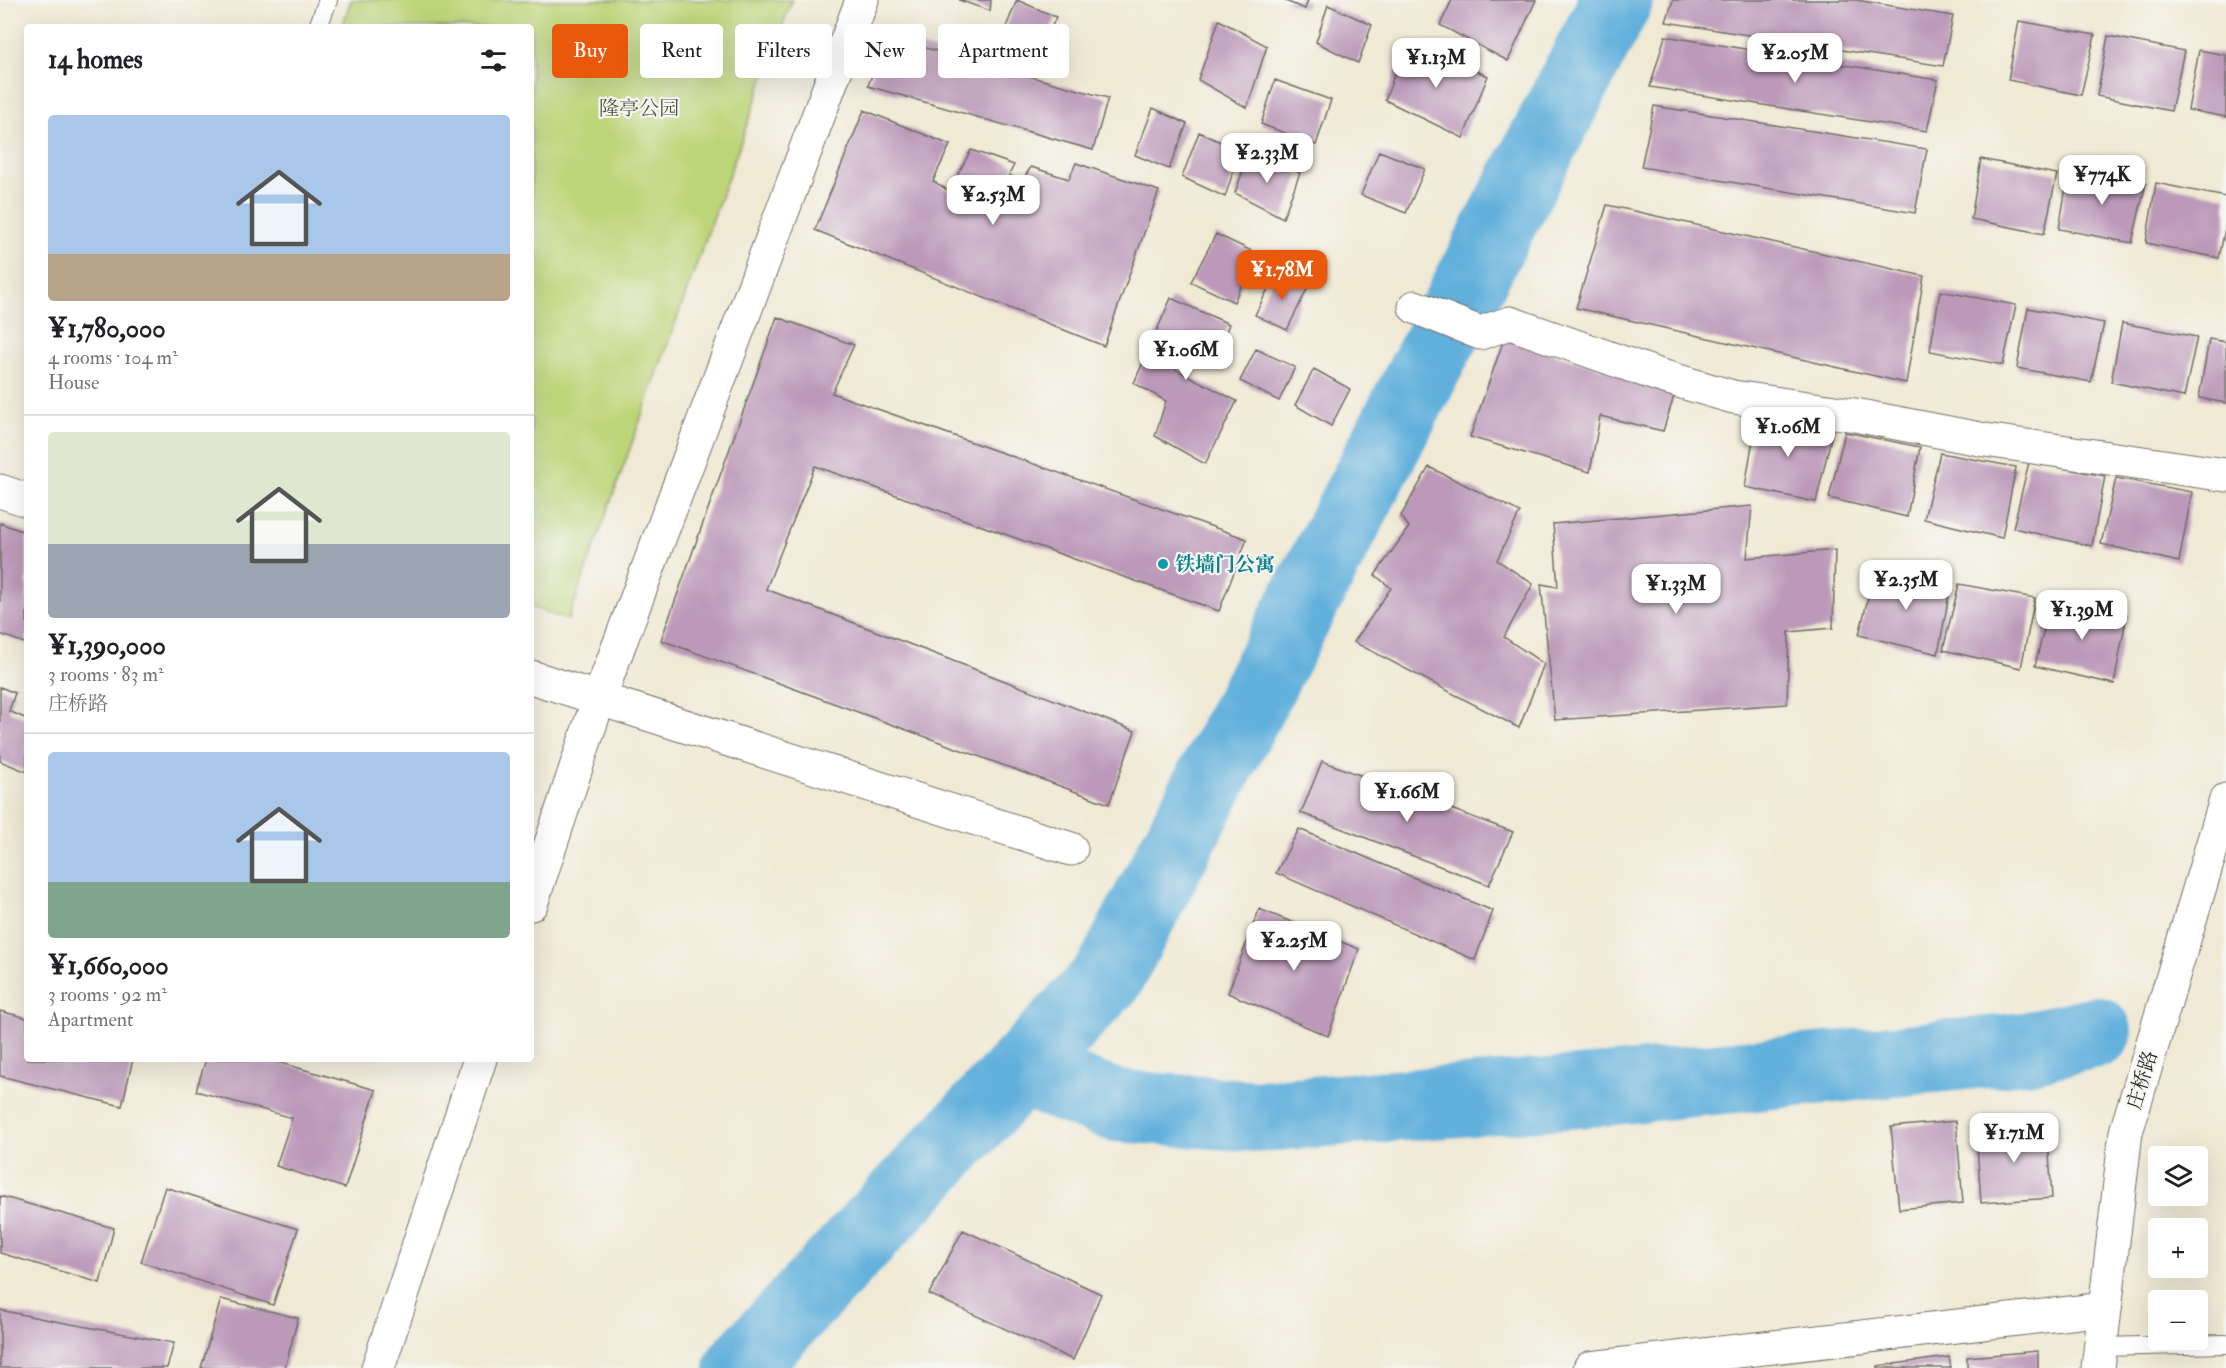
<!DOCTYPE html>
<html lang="en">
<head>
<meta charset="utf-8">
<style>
  :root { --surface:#fff; --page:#f2f2f2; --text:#202124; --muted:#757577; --line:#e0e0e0; --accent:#ea580c }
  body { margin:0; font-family:"IM FELL Double Pica","Noto Serif SC",serif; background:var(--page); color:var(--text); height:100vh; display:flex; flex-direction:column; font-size:22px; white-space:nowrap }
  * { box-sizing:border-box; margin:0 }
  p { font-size:20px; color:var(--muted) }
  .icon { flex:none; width:33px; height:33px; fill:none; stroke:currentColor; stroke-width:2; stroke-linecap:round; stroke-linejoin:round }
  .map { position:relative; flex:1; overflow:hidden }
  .drawer { position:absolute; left:24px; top:24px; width:510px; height:1038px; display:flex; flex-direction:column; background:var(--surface); border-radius:6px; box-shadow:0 6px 24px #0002 }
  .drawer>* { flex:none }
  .top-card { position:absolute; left:552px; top:24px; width:570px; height:54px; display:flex; gap:12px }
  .fabs { position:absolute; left:2148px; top:1146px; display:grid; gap:12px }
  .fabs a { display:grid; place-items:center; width:60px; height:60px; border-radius:6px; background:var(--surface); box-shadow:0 6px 24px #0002; font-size:30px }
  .price { position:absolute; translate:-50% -51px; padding:0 14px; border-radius:12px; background:#fff; color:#222; font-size:20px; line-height:39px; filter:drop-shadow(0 2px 3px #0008) }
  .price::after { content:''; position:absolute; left:50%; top:36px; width:18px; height:14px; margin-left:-9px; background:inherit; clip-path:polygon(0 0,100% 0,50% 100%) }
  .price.on { background:var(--accent); color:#fff }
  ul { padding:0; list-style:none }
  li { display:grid; align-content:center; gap:12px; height:318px; padding:0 24px }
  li+li { border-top:2px solid var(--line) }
  li span { display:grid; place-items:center; height:186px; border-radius:6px; color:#555 }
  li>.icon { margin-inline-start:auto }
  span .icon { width:108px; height:108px; fill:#fffc; stroke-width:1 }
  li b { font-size:26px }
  h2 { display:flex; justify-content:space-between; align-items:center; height:72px; padding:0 24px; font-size:26px }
  .chip { padding:0 21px; border-radius:6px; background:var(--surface); box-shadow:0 6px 24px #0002; font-size:21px; line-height:54px }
  .chip.on { background:var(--accent); color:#fff }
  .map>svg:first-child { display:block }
  .green { fill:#bdd579; stroke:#748052; stroke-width:1.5 }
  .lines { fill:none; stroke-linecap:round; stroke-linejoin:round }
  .river { stroke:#62b0dc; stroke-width:72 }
  .building { fill:#bc99b9 }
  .service-casing { stroke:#706e66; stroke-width:20 }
  .minor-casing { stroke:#706e66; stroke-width:35 }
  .tertiary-casing { stroke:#706e66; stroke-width:35 }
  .service { stroke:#fff; stroke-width:18 }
  .minor { stroke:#fff; stroke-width:33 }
  .tertiary { stroke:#fff; stroke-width:33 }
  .culture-dot { fill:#0f9aa8; stroke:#f6f6f2; stroke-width:2 }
  .labels { text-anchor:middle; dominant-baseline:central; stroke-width:4.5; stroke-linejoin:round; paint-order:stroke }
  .park-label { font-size:20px; fill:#50563e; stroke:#f6f6f2 }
  .culture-label { font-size:20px; font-weight:bold; fill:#0d838f; stroke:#f6f6f2; text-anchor:start }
  .street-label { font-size:20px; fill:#2b2b2b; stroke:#f6f6f2 }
</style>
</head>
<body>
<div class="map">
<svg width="2226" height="1368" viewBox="0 0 2226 1368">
  <rect width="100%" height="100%" fill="#f6f6f2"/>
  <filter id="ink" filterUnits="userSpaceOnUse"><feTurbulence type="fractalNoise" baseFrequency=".0167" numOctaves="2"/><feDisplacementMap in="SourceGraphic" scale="12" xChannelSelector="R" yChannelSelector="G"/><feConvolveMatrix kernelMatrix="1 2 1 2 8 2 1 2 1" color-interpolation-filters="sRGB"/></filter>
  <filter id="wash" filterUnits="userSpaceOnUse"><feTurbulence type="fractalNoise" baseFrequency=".008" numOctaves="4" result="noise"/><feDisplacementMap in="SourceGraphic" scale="24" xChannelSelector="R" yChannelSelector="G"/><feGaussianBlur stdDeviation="1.35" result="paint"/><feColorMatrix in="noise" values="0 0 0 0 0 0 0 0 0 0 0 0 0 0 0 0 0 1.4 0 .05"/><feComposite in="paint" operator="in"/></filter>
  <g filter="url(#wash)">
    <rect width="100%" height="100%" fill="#f0e9d4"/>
    <!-- green -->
    <path class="green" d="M351 0H792L568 620 531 607V27H342Z"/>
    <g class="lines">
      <!-- river -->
      <path class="river" d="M1020 1070 1117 1106 1259 1116 1604 1090 2026 1048 2096 1032
        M740 1368 1109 976 1617 0"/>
    </g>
    <g id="blocks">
      <!-- building -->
      <path class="building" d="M959 0H991L990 11Z
        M1017 0 1056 17 1039 55 1002 37Z
        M1283 0H1308L1305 9Z
        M1452 0H1536L1508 61 1440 25Z
        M1673 0H1856L1953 16 1943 66 1666 22Z
        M1328 5 1372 25 1358 63 1316 42Z
        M1219 20 1267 46 1247 108 1198 80Z
        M2019 21 2095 35 2081 95 2008 80Z
        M1665 36 1938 80 1927 131 1650 87Z
        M2108 36 2184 51 2171 111 2097 96Z
        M886 37 1108 98 1093 150 868 86Z
        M1407 41 1488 76 1463 138 1385 100Z
        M2199 50 2226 55V117L2188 110Z
        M1275 80 1331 100 1316 145 1261 124Z
        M1654 106 1927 149 1915 213 1641 167Z
        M1153 108 1187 124 1169 169 1135 155Z
        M864 110 950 145 933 181 949 191 971 150 1014 165 1009 175 1022 181 1031 167 1069 179 1076 163 1159 191 1104 346 815 230Z
        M1199 132 1240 151 1225 197 1182 177Z
        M1250 151 1300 173 1283 218 1235 193Z
        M1379 151 1425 169 1406 213 1361 195Z
        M1981 159 2057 174 2044 234 1971 219Z
        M2069 169 2146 183 2132 243 2059 229Z
        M2156 183 2226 197V224L2219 258 2146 243Z
        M1607 205 1924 276 1906 383 1576 308Z
        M1216 234 1256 253 1234 302 1191 282Z
        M1276 273 1308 287 1287 330 1255 315Z
        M1940 291 2016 305 2003 365 1930 351Z
        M1171 298 1229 324 1213 365 1182 351 1175 369 1237 401 1205 464 1155 436 1166 401 1134 383Z
        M2028 308 2104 323 2091 382 2017 368Z
        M777 317 854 345 832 393 1247 539 1219 611 815 466 766 589 1135 731 1109 804 661 640Z
        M2122 323 2197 337 2184 397 2111 382Z
        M1504 339 1676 390 1663 431 1600 416 1590 472 1470 437Z
        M2209 339 2226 342V403L2199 398Z
        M1256 349 1295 367 1279 401 1240 381Z
        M1314 369 1350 389 1331 426 1295 405Z
        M1757 415 1833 430 1816 502 1745 487Z
        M1845 432 1920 447 1907 517 1829 498Z
        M1940 453 2016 467 2002 538 1924 519Z
        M2029 462 2105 476 2092 546 2013 528Z
        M1429 467 1520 512 1497 560 1533 584 1504 637 1544 664 1519 728 1354 642 1391 588 1375 575 1409 527 1401 516Z
        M2116 478 2192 492 2179 562 2101 544Z
        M1752 506 1747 558 1835 550 1833 628 1789 632 1787 704 1555 720 1541 584 1558 587 1553 524Z
        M0 523 27 533V644L0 634Z
        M1875 569 1951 584 1938 654 1859 635Z
        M1959 584 2035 598 2021 668 1943 650Z
        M2051 600 2127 614 2114 684 2035 666Z
        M0 687 15 693 9 711 27 719V772L0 761Z
        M1322 761 1513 832 1489 885 1301 813Z
        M1299 829 1493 911 1475 960 1276 873Z
        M1259 909 1359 949 1328 1036 1228 993Z
        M0 1011 27 1018V1059H133L122 1106 0 1076Z
        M206 1059H267L376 1090 345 1188 276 1166 292 1118 196 1091Z
        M1956 1121 1963 1203 1899 1209 1891 1127Z
        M2047 1125 2052 1198 1981 1203 1976 1130Z
        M165 1187 298 1229 273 1305 141 1262Z
        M0 1196 114 1228 100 1283 0 1253Z
        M963 1230 1101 1294 1073 1360 929 1294Z
        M221 1299 298 1318 285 1368H201Z
        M0 1310 44 1319 174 1343 167 1368H0Z
        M2038 1351V1368H1967V1357Z
        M1949 1357 1951 1368H1878V1366Z"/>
    </g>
  </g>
  <g filter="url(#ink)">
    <use href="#blocks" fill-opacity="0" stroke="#706e66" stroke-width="1.5"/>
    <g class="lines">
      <!-- service casing -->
      <g class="service-casing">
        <path id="service" d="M318 27 328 0
          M2101 1347 2226 1344"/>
      </g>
      <!-- minor casing -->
      <g class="minor-casing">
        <path id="minor" d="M1415 307 1480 333 1510 323 1658 375 1733 397 1855 415 1985 440 2226 475
          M0 491 27 500
          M531 677 1071 849
          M531 904 598 701 862 0
          M378 1368 480 1059
          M1590 1368 2105 1309"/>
      </g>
      <!-- tertiary casing -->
      <g class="tertiary-casing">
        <path id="tertiary" d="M2098 1368 2126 1132 2226 800"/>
      </g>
      <!-- service -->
      <use href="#service" class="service"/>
      <!-- minor -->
      <use href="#minor" class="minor"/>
      <!-- tertiary -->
      <use href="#tertiary" class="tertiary"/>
    </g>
  </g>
  <!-- markers -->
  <circle class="culture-dot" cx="1163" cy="564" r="6"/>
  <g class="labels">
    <!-- park labels -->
    <g class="park-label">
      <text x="639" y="108">隆亭公园</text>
    </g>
    <!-- culture labels -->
    <g class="culture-label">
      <text x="1175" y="564">铁墙门公寓</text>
    </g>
    <!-- street labels -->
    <g class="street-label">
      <text transform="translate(2142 1080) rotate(-73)">庄桥路</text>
    </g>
  </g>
</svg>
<div class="fabs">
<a><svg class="icon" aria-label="layers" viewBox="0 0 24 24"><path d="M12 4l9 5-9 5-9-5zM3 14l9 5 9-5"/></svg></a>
<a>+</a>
<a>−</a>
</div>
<b class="price" style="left:1795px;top:84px">¥2.05M</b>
<b class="price" style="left:1436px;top:89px">¥1.13M</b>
<b class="price" style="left:1267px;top:184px">¥2.33M</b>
<b class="price" style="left:2102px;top:206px">¥774K</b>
<b class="price" style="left:993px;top:226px">¥2.53M</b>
<b class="price on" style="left:1282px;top:301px">¥1.78M</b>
<b class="price" style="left:1186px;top:381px">¥1.06M</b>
<b class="price" style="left:1788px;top:458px">¥1.06M</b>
<b class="price" style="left:1906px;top:611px">¥2.35M</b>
<b class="price" style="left:1676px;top:615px">¥1.33M</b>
<b class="price" style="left:2082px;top:641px">¥1.39M</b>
<b class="price" style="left:1407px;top:823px">¥1.66M</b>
<b class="price" style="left:1294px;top:972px">¥2.25M</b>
<b class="price" style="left:2014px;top:1164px">¥1.71M</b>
<div class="top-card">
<a class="chip on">Buy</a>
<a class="chip">Rent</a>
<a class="chip">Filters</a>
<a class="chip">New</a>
<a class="chip">Apartment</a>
</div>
<section class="drawer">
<h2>14 homes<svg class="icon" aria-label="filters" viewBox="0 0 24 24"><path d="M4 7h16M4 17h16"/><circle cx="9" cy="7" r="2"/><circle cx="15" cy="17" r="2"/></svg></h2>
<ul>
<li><span style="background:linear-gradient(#a9c7e8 75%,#b9a48a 0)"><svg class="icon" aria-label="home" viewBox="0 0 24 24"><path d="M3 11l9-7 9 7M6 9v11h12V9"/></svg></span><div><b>¥1,780,000</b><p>4 rooms · 104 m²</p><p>House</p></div></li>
<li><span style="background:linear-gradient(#dfe7d0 60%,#9aa5b1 0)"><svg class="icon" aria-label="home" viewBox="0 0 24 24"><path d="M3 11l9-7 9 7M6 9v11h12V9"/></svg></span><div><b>¥1,390,000</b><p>3 rooms · 83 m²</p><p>庄桥路</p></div></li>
<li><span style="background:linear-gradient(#a9c7e8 70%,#7fa58c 0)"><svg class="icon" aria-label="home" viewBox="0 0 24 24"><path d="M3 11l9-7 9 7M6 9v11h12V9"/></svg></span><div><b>¥1,660,000</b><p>3 rooms · 92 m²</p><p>Apartment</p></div></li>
</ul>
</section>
</div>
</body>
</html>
